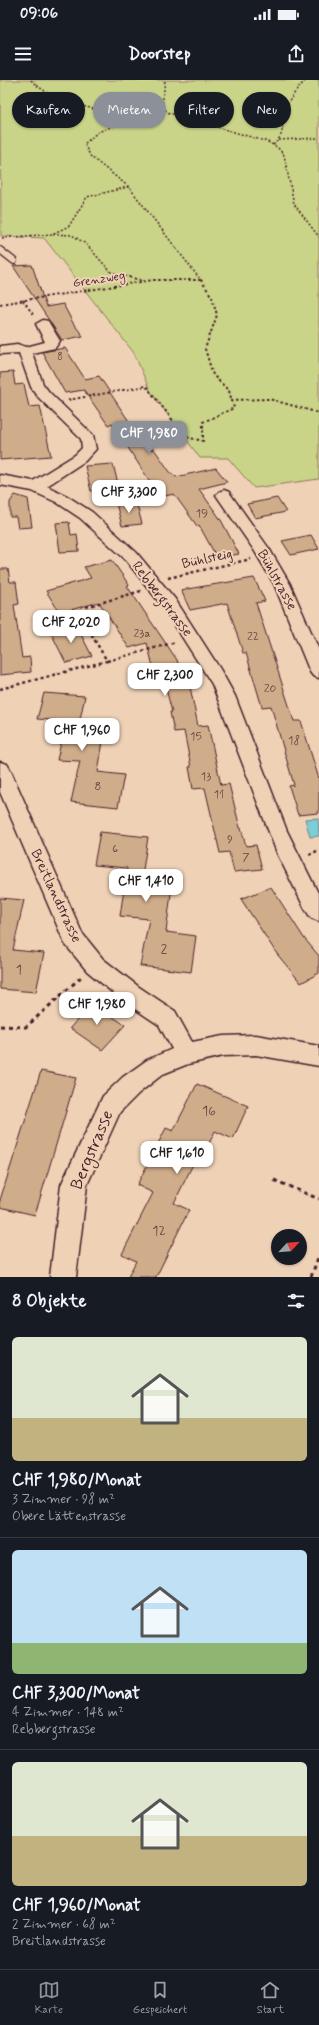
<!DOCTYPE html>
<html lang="de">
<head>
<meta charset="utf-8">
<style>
  :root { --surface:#171b24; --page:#20242c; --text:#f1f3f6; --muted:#9ea1a6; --line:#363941; --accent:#8c9099 }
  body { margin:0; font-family:Mynerve,sans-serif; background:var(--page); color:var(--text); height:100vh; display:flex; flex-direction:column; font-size:15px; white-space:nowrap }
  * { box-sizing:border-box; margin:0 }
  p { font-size:13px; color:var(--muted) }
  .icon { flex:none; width:22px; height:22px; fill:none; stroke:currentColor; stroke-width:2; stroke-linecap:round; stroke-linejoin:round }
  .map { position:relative; height:1197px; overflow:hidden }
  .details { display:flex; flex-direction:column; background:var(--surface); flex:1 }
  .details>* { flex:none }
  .hud { position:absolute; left:12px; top:12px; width:295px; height:36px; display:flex; gap:8px }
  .needle { width:26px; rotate:64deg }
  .tools { position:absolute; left:271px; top:1149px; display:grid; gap:8px }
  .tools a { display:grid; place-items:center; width:36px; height:36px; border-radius:50%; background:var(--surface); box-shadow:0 1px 3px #0004; font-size:20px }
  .price { position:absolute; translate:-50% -34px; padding:0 9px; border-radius:8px; background:#fff; color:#222; font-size:13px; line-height:26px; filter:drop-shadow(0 1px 2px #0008) }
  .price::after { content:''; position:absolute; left:50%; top:24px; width:12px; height:9px; margin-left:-6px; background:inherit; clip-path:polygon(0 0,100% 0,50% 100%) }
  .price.current { background:var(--accent); color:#fff }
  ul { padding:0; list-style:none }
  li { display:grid; align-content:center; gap:8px; height:212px; padding:0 12px }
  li+li { border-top:1px solid var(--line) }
  li span { display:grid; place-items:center; height:124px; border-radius:6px; color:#555 }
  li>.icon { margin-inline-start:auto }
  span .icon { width:72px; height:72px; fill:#fffc; stroke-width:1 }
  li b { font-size:17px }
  h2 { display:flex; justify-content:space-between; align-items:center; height:48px; padding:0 12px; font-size:17px }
  .tag { padding:0 14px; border-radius:18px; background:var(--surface); box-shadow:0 1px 3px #0004; font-size:14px; line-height:36px }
  .tag.current { background:var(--accent); color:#fff }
  .status { display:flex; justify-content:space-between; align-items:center; height:28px; padding:0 20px; background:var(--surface); direction:ltr }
  .status svg { height:11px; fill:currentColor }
  header { display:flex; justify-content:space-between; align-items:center; height:52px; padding:0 12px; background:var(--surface); font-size:18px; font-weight:700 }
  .tab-bar { display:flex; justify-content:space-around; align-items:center; height:56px; border-top:1px solid var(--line); background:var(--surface); font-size:11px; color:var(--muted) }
  .tab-bar a { display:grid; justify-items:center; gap:2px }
  .tab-bar .current { color:var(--accent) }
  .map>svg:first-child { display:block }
  .green { fill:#c9d488; stroke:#8a7a5a }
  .water { fill:#7ccdd5; stroke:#688791 }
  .building { fill:#d0ad8a; stroke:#4a1f2b }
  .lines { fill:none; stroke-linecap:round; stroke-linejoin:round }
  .service-casing { stroke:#4a1f2b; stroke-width:8 }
  .minor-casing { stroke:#4a1f2b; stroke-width:3 }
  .path-far3 { stroke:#4a1f2b; stroke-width:1.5; stroke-dasharray:2 2; stroke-linecap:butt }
  .path-far2 { stroke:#4a1f2b; stroke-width:2; stroke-dasharray:2.5 2.5; stroke-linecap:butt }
  .path-far1 { stroke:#4a1f2b; stroke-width:2.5; stroke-dasharray:3 3; stroke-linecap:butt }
  .path { stroke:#4a1f2b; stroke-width:3; stroke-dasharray:4 4; stroke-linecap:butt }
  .service { stroke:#efd2b6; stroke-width:5.5 }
  .minor { fill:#efd2b6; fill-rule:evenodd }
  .labels { text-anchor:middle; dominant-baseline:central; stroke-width:4; stroke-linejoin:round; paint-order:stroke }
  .far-number-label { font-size:10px; fill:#6c4243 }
  .far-street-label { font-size:12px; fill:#4a1f2b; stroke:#efd2b6 }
  .number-label { font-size:12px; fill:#6c4243 }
  .street-label { font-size:14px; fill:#4a1f2b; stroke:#efd2b6 }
  .near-number-label { font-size:14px; fill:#6c4243 }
  .near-street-label { font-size:17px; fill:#4a1f2b; stroke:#efd2b6 }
</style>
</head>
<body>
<div class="status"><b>09:06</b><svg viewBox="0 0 49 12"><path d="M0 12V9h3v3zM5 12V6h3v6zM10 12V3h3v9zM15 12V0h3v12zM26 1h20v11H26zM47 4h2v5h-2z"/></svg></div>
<header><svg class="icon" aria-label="menu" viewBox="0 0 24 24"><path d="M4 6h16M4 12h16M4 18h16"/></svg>Doorstep<svg class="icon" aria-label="share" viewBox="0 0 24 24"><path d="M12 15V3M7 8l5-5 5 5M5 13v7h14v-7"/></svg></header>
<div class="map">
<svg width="319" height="1197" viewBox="0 0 319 1197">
  <rect width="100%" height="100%" fill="#efd2b6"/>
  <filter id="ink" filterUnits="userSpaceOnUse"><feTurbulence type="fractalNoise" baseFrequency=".025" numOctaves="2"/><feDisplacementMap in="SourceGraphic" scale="8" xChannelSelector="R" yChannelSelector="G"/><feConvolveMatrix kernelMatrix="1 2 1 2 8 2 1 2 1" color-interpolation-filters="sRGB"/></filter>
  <g filter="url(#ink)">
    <!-- green -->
    <path class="green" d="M0 0H319V399L254 408 228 378H200L150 311 134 273 44 158 1 156Z"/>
    <!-- water -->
    <path class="water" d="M318 738 319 756 310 757 305 739Z"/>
    <!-- building -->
    <path class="building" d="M32 185 46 227 63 224 73 243 83 256 62 260 13 186Z
      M65 268 85 299 99 296 148 370 154 369 170 392 176 397 216 388 227 402 199 409 221 440 239 474 217 478 199 445 197 446 174 414 160 417 112 343 108 345 84 310 65 313 42 272Z
      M13 292 15 305 24 304 29 327 40 326 51 376 0 380V293Z
      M113 384 119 408 91 411 85 386Z
      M15 415 28 419 32 447 18 448 16 437H10V422Z
      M277 418 286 432 255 438 247 424Z
      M136 421 142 444 122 446 116 423Z
      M69 442 71 455 77 454 79 471 60 472 56 443Z
      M311 455 319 469 291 475 282 461Z
      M112 480 129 505 127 506 177 580 181 593 187 592 198 646 208 645 221 705 229 704 240 748H241L246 766 256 765 262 789 234 792 229 772 220 773 205 708 193 709 189 687H191L184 651 174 652 170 632H172L163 597 156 598 147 563 129 568 99 522 60 533 46 511 91 498 84 487Z
      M0 489H8L10 502H16L19 524 14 525 22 578 30 577 31 592 0 595Z
      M254 498 265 521 256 523 294 641H301L319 699V733L298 735 289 706 294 705 271 626 262 627 246 573H243L227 523 190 530 181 510Z
      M76 545 92 576 66 583 50 551Z
      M44 613 85 616 77 653 104 655 98 692 124 695 118 727 71 722 80 681 57 680 66 641 37 639Z
      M100 752 148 757 141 803 172 806 166 852 196 856 191 892 140 886 149 839 120 836 127 788 94 785Z
      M271 807 304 858 319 876V893L301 903 277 874 241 819Z
      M0 818 24 820 13 870 44 873 36 912 0 909Z
      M92 923 125 945 102 970 70 948Z
      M41 991 76 998 35 1135 0 1127V1120Z
      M197 1004 248 1026 233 1059 215 1051 203 1076 198 1074 174 1123 189 1130 156 1197H128L136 1181 122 1174 153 1113 137 1105 166 1048 173 1051Z"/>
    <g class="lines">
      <!-- service casing -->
      <g class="service-casing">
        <path id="service" d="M0 170 14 181"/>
      </g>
      <!-- minor casing -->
      <g class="minor-casing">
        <path id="minor" d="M43 240 48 241 60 261 55 268 32 273 43 304 49 312 93 355 96 369 85 381 47 406 67 416 92 432 136 472 175 519 220 589 235 616 287 751 319 815V841L311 838 305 829 277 773 212 604 163 527 125 479 80 438 56 422 32 411 0 405V395L33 401 75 375 82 368 81 359 39 318 31 307 19 273 0 274V266L17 264 26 267 45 262 36 244Z
          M224 410 229 412 270 470 290 504 319 570V598L313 596 310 592 274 504 254 470 216 415 219 412Z
          M0 682 7 684 10 689 82 853 103 879 139 907 175 931 192 962 223 956 256 955 319 966V986L256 975 223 976 188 984 163 994 139 1013 120 1032 87 1105 76 1197H50L61 1105 103 1016 123 997 147 980 172 969 159 945 123 921 87 891 65 864 0 712Z"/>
      </g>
      <!-- path-far3 -->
      <path class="path-far3" d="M31 0C57 26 98 28 131 38
        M162 27 169 33 268 62 278 68 284 75 294 124 319 157
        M162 27 165 0
        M162 27 98 52 84 64 91 77 129 107 199 198
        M279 60 319 58
        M273 65C287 53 280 46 285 31 289 19 297 9 306 0
        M53 154 72 155 86 164 111 192 132 198
        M2 158 52 154 69 146 87 117 128 107"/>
      <!-- path-far2 -->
      <path class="path-far2" d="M129 197 144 201
        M23 220 34 236
        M0 224 153 200H201
        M68 320 146 306 186 357 203 361V342L234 328 229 311 213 295 205 269 217 235 212 217 199 197
        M231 320 269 319 319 333"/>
      <!-- path-far1 -->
      <path class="path-far1" d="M168 498 251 479
        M107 581 176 562
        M0 609 107 581 80 535 89 533 86 527 141 511
        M309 775 319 770"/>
      <!-- path -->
      <path class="path" d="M0 946 26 947 81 897
        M274 1100 319 1119
        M311 1197 319 1175"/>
      <!-- service -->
      <use href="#service" class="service"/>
      <!-- minor -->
      <use href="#minor" class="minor"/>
    </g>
  </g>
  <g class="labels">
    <!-- far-number labels -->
    <g class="far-number-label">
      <text x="60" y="277">8</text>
    </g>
    <!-- far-street labels -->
    <g class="far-street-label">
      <text transform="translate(99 200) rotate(-9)">Grenzweg</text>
    </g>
    <!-- number labels -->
    <g class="number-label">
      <text x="202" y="434">19</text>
      <text x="142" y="554">23a</text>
      <text x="253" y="557">22</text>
      <text x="270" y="609">20</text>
      <text x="196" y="657">15</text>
      <text x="294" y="661">18</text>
      <text x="206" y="697">13</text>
      <text x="98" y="707">8</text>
      <text x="219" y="715">11</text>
      <text x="230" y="760">9</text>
      <text x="115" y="769">6</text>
      <text x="246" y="778">7</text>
    </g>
    <!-- street labels -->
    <g class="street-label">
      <text transform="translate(207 479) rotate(-12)">Bühlsteig</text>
      <text transform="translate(277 500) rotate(61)">Bühlstrasse</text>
      <text transform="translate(162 519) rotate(53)">Rebbergstrasse</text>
      <text transform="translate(56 816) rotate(65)">Breitlandstrasse</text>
    </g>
    <!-- near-number labels -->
    <g class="near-number-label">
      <text x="164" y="869">2</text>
      <text x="19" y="890">1</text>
      <text x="209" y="1031">16</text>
      <text x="159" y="1151">12</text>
    </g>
    <!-- near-street labels -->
    <g class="near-street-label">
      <text transform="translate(92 1070) rotate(-67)">Bergstrasse</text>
    </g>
  </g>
</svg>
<div class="tools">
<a><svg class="needle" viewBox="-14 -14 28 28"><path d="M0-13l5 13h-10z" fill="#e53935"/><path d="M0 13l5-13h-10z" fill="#9ea1a6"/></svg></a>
</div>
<b class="price current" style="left:149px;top:375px">CHF 1,980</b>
<b class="price" style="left:129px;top:434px">CHF 3,300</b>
<b class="price" style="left:71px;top:564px">CHF 2,020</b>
<b class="price" style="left:165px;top:617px">CHF 2,300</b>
<b class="price" style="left:82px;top:672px">CHF 1,960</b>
<b class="price" style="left:146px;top:823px">CHF 1,410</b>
<b class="price" style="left:97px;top:946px">CHF 1,980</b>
<b class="price" style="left:177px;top:1095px">CHF 1,610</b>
<div class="hud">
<a class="tag">Kaufen</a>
<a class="tag current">Mieten</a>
<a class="tag">Filter</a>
<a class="tag">Neu</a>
</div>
</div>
<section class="details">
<h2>8 Objekte<svg class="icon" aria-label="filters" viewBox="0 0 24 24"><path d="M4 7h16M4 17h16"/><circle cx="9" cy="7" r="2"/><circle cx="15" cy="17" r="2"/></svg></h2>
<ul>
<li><span style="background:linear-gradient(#dfe7d0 65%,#c2b280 0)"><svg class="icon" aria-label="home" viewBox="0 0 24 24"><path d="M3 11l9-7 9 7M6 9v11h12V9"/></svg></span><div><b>CHF 1,980/Monat</b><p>3 Zimmer · 98 m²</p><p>Obere Lättenstrasse</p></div></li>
<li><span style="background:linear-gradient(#bfe0f5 75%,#8fb573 0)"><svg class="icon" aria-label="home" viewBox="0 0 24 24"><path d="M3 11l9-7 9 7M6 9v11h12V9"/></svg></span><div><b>CHF 3,300/Monat</b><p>4 Zimmer · 148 m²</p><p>Rebbergstrasse</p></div></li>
<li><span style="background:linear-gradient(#dfe7d0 60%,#c2b280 0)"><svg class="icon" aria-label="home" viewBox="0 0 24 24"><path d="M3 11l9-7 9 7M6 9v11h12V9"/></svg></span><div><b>CHF 1,960/Monat</b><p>2 Zimmer · 68 m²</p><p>Breitlandstrasse</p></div></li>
</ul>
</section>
<nav class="tab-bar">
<a class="current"><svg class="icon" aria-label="map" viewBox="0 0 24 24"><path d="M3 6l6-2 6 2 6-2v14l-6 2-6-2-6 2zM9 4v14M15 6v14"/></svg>Karte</a>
<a><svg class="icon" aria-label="saved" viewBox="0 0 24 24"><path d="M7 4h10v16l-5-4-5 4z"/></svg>Gespeichert</a>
<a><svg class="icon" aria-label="home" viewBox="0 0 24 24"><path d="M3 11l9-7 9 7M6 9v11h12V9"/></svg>Start</a>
</nav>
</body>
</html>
